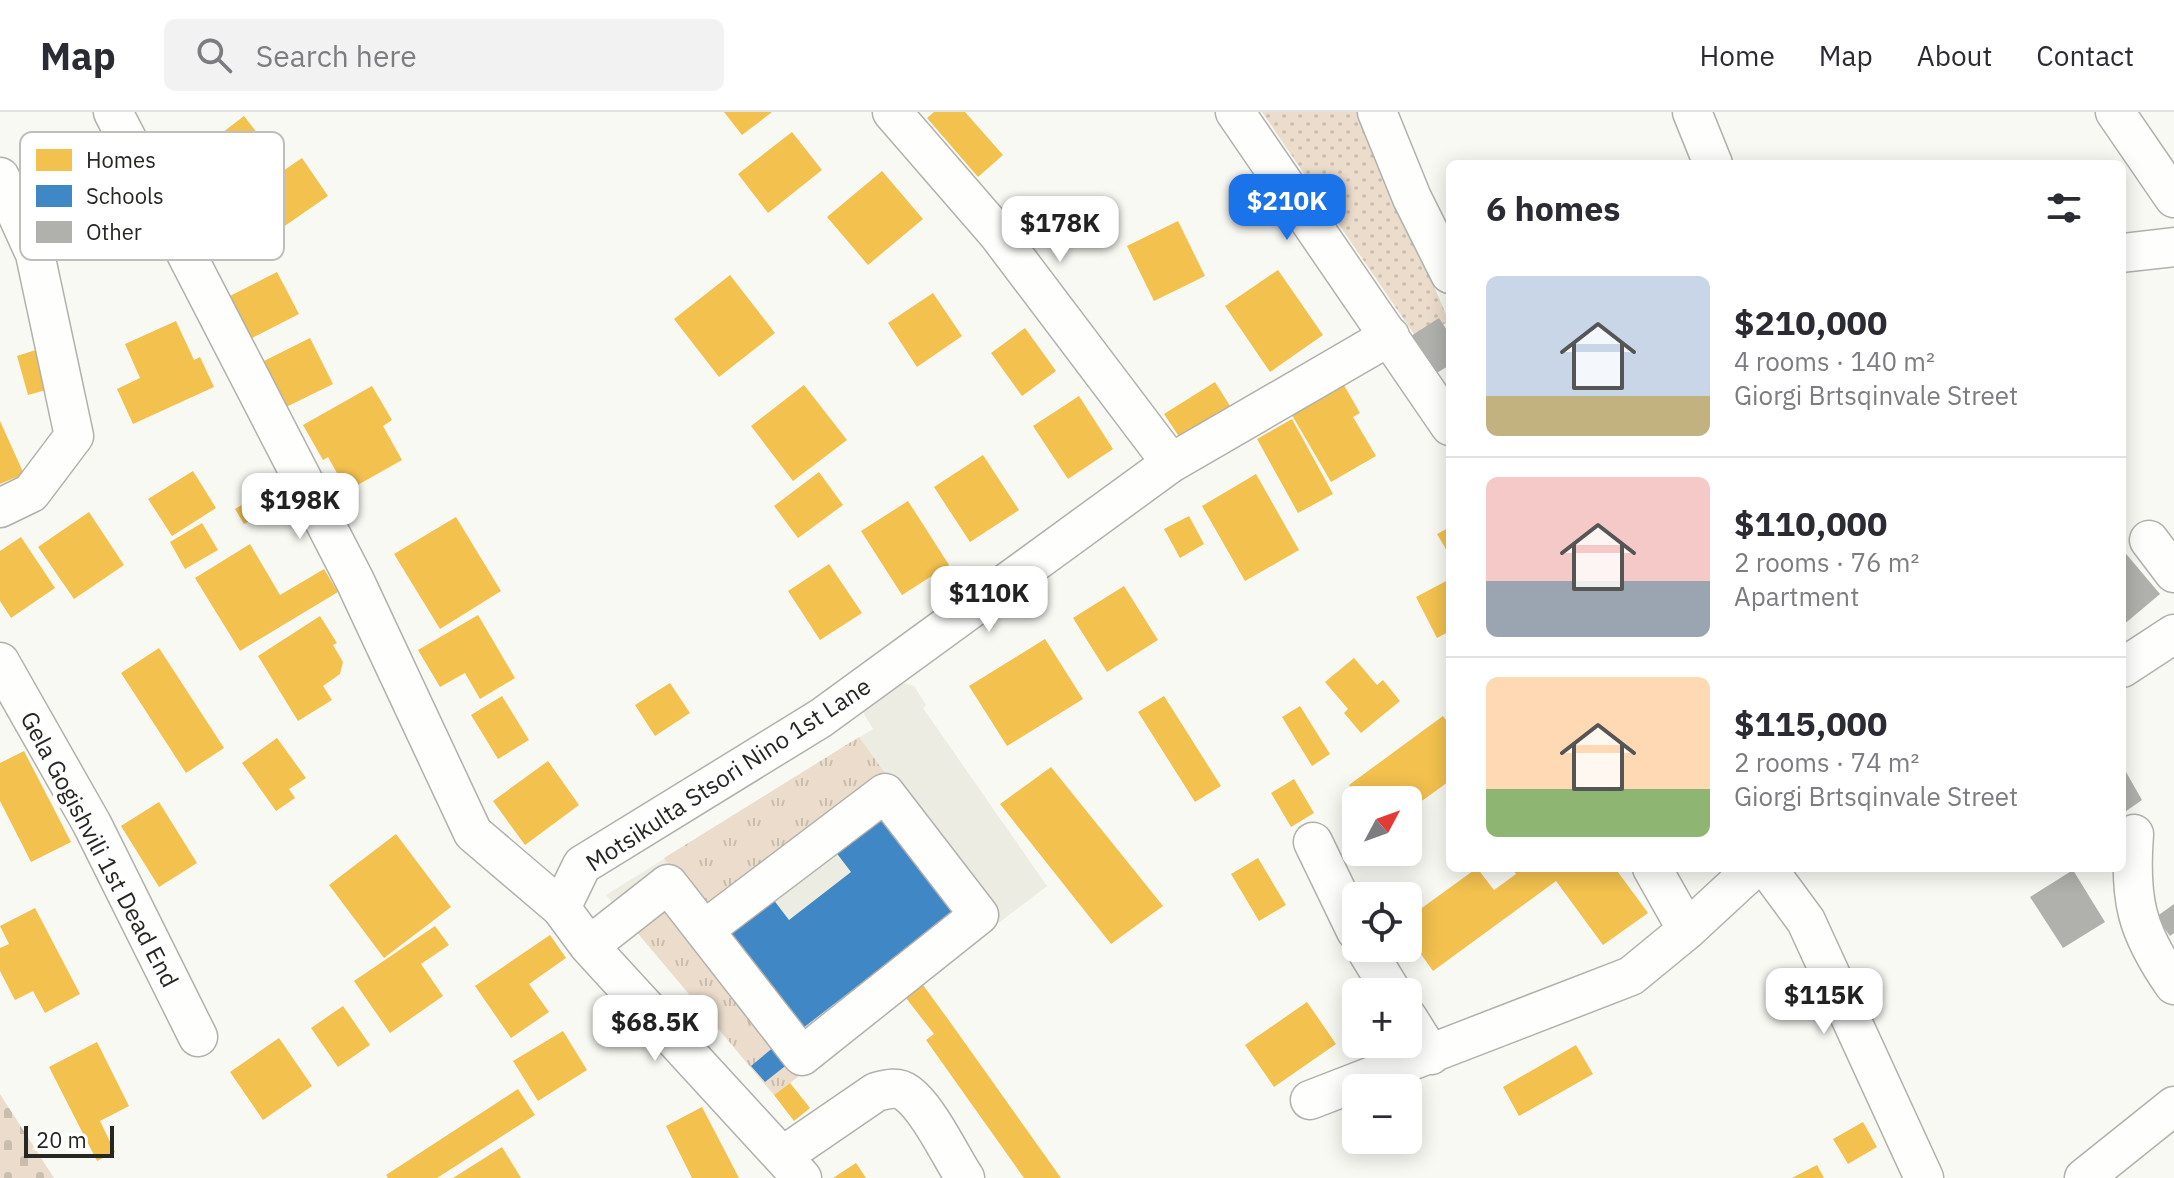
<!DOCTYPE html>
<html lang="en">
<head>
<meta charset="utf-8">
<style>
  :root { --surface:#fff; --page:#f2f2f3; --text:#2b2b33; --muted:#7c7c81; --line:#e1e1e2; --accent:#1a73e8 }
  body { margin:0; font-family:"IBM Plex Sans",sans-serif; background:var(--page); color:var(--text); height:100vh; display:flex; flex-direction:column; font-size:30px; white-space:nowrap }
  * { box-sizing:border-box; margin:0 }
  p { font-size:26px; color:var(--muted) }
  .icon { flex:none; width:44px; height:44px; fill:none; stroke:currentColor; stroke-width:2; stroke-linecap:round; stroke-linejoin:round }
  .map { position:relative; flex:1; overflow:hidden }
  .drawer { position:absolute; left:1446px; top:48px; width:680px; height:712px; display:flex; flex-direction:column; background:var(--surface); border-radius:12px; box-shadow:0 4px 20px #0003 }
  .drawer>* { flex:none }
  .needle { width:52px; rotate:49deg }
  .controls { position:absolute; left:1342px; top:674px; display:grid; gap:16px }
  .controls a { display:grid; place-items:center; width:80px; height:80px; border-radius:12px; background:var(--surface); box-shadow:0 4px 20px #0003; font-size:40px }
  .scale { position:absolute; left:24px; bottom:20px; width:90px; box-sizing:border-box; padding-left:8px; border:4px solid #262623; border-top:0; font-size:22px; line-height:28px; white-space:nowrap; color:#262623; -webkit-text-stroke:6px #fff; paint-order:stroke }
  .price { position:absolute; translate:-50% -68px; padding:0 18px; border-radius:16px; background:#fff; color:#222; font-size:26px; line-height:52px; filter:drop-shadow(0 2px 4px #0008) }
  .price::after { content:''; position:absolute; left:50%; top:48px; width:24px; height:18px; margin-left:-12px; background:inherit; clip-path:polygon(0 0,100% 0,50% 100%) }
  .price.active { background:var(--accent); color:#fff }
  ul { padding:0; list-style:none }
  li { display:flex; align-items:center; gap:24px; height:200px; padding:0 40px }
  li+li { border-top:2px solid var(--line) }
  li span { display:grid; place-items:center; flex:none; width:224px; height:160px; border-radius:12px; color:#555 }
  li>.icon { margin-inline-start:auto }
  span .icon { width:96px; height:96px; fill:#fffc; stroke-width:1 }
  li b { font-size:34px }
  h2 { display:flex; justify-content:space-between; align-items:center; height:96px; padding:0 40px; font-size:34px }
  header { display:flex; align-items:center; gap:48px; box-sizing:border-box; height:112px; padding:0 40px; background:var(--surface); border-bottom:2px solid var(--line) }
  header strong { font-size:38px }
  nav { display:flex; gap:44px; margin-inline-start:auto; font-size:28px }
  .search { width:560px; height:72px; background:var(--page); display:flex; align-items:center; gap:20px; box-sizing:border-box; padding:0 28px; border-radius:12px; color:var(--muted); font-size:30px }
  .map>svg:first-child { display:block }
  .built { fill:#edece2 }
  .grass { fill:url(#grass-dots) }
  .cemetery { fill:url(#cemetery-stones) }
  .park { fill:url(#park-tufts) }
  .homes { fill:#f2c14e }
  .schools { fill:#3f88c5 }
  .building { fill:#b0b0ad }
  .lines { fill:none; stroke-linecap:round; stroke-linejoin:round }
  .minor-casing { stroke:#b0b0ac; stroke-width:41 }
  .minor { stroke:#fefefd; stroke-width:38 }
  .labels { text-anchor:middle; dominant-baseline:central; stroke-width:8; stroke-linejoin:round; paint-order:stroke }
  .street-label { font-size:24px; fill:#262623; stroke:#fff }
  .key { fill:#fff; stroke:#bebebd; stroke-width:2 }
  .key-label { font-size:22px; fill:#262623 }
</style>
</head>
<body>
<header>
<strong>Map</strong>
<div class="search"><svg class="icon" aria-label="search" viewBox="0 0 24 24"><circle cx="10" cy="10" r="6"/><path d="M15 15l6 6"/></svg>Search here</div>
<nav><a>Home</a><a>Map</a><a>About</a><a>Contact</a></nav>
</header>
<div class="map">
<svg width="2174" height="1066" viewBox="0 0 2174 1066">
  <defs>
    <pattern id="grass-dots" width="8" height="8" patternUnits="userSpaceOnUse" patternTransform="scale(2)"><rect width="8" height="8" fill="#ebdccb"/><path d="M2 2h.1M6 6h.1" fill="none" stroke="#c9bdae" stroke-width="1.8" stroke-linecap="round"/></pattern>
    <pattern id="cemetery-stones" width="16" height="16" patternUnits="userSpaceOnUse" patternTransform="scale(2)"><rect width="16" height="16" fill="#ebdccb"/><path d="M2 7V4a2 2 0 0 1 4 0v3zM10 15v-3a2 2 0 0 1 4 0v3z" fill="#c9bdae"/></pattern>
    <pattern id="park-tufts" width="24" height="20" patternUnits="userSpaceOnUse" patternTransform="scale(2)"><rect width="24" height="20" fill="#ebdccb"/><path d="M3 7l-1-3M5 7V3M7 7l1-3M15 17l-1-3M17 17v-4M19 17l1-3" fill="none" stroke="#c9bdae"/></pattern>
  </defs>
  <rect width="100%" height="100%" fill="#f9f9f4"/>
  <!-- built -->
  <path class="built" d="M900 570 914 574 926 593 923 596 1047 774 774 983 606 783 873 617 861 597Z"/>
  <!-- grass -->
  <path class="grass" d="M1262 0H1358L1449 209 1418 228Z"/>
  <!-- cemetery -->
  <path class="cemetery" d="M0 982 54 1066H0Z"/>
  <!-- park -->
  <path class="park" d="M859 625 887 664 705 798 664 746Z
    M668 791 803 961 774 983 635 818Z"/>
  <!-- homes -->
  <path class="homes" d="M724 0H772L742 23Z
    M934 0H965L1003 43 978 65 927 6Z
    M244 4 276 45 232 79 200 38Z
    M792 20 822 58 768 101 738 62Z
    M302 46 328 84 263 129 236 91Z
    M882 59 923 107 868 153 827 105Z
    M1178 109 1205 164 1154 189 1127 134Z
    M1278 158 1323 223 1270 260 1225 194Z
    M277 160 299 202 248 228 226 186Z
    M730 163 775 221 719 265 674 207Z
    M933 181 962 224 917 255 888 211Z
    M176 209 194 248 200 245 214 275 133 312 117 277 140 266 125 232Z
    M1025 216 1056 259 1022 284 991 241Z
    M310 226 333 272 284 296 262 250Z
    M42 236 53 276 28 283 17 244Z
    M1341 268 1360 301 1353 305 1376 344 1331 370 1289 298Z
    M1215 270 1230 294 1180 326 1164 302Z
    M804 273 847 328 793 369 751 314Z
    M372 274 392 308 383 314 402 348 347 379 328 345 323 348 303 313Z
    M1079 284 1113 337 1068 367 1033 314Z
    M1292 307 1333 382 1298 401 1257 327Z
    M0 309 24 362 0 372Z
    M983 343 1019 398 970 430 934 375Z
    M193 359 216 396 172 424 148 387Z
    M819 360 843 393 798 426 774 394Z
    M1256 362 1299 438 1245 469 1202 394Z
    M255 385 264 401 244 412 235 397Z
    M908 389 949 453 902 483 861 419Z
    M89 400 124 453 74 487 38 435Z
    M1189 404 1204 432 1180 446 1164 417Z
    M456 405 501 479 440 517 394 442Z
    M202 411 218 438 185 457 170 430Z
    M1450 415V444L1437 422Z
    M21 425 55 476 11 506 0 489V439Z
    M250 432 280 483 324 457 338 480 240 539 195 466Z
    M829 452 862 501 820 528 788 479Z
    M1450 467V519L1437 526 1416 485Z
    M1124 474 1158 528 1107 560 1073 506Z
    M478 503 515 566 480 587 465 561 440 575 418 538Z
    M320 504 337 531 333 533 343 550 340 562 323 574 332 588 298 609 258 544Z
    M1045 527 1083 587 1007 634 969 574Z
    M159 536 224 636 186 661 121 561Z
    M1354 546 1377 573 1383 568 1400 589 1361 621 1344 601 1348 597 1325 570Z
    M670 571 690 601 655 624 635 593Z
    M502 584 529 628 498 647 471 603Z
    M1164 584 1221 674 1195 690 1138 600Z
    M1300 594 1330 642 1312 654 1282 605Z
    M1443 604 1450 613V673L1448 670 1408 699V688H1360L1349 673Z
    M277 626 306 666 289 677 295 686 276 699 242 651Z
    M24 639 71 730 31 750 0 689V651Z
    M548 649 579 693 525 733 493 689Z
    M1051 655 1163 794 1111 832 1000 692Z
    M1294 667 1314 701 1291 715 1271 681Z
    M159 690 197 751 159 775 121 714Z
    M396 722 451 795 384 846 329 773Z
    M1258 746 1286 793 1259 809 1231 762Z
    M1477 756 1494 778 1516 762 1511 756H1615L1648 801 1603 833 1556 769 1433 859 1408 824V806Z
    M35 796 80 882 45 901 33 879 15 888 0 859V836L9 832 0 814Z
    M435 814 449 833 421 852 443 884 390 921 354 869Z
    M550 823 566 846 529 872 549 900 511 926 475 874Z
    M923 873 950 910 1061 1066H1024L926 928 934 922 906 886Z
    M1307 890 1336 932 1274 975 1245 933Z
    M343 894 370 933 338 955 311 916Z
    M563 919 587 958 538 989 513 949Z
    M279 926 312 974 263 1008 230 960Z
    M97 930 129 994 100 1009 115 1040 97 1049 49 955Z
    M1576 933 1593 962 1519 1004 1503 975Z
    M790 971 810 996 794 1009 774 983Z
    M518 977 535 1003 437 1066H388L386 1063Z
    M702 995 739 1066H692L666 1014Z
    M1863 1010 1877 1035 1848 1052 1833 1027Z
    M502 1035 521 1066H453Z
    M856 1051 866 1066H833Z
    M1817 1053 1824 1066H1792Z"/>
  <!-- schools -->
  <path class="schools" d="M882 703 956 798 803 916 729 820 773 787 789 808 851 760 835 739Z
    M775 934 789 951 765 970 751 954Z"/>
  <!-- building -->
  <path class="building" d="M1439 206 1450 223V253L1435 262 1411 224Z
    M2122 437 2160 482 2122 514Z
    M2122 653 2142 688 2122 702Z
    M2073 758 2105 810 2063 836 2030 785Z
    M2174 792V821L2170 824 2156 805Z"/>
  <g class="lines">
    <!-- minor casing -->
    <g class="minor-casing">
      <path id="minor" d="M113 0 355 469 473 721 561 796 589 834 802 1066
        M892 0 997 121 1171 351
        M1235 0 1450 314
        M1377 0 1412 86 1450 162
        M1692 0 1713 52
        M2115 0 2174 86
        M0 65 35 142 74 324 31 381 0 396
        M2122 141 2174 135
        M2149 428 2174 461
        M0 550 92 712 198 925
        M2122 556 2174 522
        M2134 722C2129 787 2136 819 2174 873
        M1313 730 1356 819
        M1652 756 1687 818
        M1767 756 1806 809 1924 1066
        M561 796 582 753 821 606 1171 351 1390 224
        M589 834 668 772 802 944 979 803 885 681 704 818
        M1365 836 1392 880
        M1408 906 1431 943
        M1310 988 1631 864 1687 818 1754 756
        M784 1043 876 980C887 977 898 974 907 981 928 996 950 1043 965 1066
        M2084 1066 2174 994"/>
    </g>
    <!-- minor -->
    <use href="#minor" class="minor"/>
  </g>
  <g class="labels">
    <!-- street labels -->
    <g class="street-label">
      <text transform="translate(728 662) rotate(-33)">Motsikulta Stsori Nino 1st Lane</text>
      <text transform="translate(100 737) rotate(62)">Gela Gogishvili 1st Dead End</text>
    </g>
  </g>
  <!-- legend -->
  <rect x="20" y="20" width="264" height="128" rx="12" class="key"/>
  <rect x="36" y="37" width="36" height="22" fill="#f2c14e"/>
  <rect x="36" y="73" width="36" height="22" fill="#3f88c5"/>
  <rect x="36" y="109" width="36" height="22" fill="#b0b0ad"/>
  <g class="key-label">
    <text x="86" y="56">Homes</text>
    <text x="86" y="92">Schools</text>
    <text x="86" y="128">Other</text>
  </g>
</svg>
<div class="controls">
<a><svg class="needle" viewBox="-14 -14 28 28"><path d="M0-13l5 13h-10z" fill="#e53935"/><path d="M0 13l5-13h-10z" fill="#7c7c81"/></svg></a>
<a><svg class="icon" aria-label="locate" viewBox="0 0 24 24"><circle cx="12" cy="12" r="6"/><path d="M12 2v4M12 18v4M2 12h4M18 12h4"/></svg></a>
<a>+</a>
<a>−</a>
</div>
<div class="scale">20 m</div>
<b class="price active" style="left:1287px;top:130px">$210K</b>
<b class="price" style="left:1060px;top:152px">$178K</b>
<b class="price" style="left:300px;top:429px">$198K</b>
<b class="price" style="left:989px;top:522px">$110K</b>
<b class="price" style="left:1824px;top:924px">$115K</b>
<b class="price" style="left:655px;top:951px">$68.5K</b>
<section class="drawer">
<h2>6 homes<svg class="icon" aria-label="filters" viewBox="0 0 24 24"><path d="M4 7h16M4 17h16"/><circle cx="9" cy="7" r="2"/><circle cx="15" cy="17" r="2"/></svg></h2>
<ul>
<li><span style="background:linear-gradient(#c9d6e8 75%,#c2b280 0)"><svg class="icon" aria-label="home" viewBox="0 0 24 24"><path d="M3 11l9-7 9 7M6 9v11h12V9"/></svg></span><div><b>$210,000</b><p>4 rooms · 140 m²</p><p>Giorgi Brtsqinvale Street</p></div></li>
<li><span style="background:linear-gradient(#f6c9c9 65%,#9aa5b1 0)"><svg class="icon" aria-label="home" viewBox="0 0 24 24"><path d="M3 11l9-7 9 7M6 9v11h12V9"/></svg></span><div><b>$110,000</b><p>2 rooms · 76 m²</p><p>Apartment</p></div></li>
<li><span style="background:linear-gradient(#ffd9b3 70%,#8fb573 0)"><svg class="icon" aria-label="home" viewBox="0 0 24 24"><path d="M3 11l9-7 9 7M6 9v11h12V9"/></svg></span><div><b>$115,000</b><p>2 rooms · 74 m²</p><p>Giorgi Brtsqinvale Street</p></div></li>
</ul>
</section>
</div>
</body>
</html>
